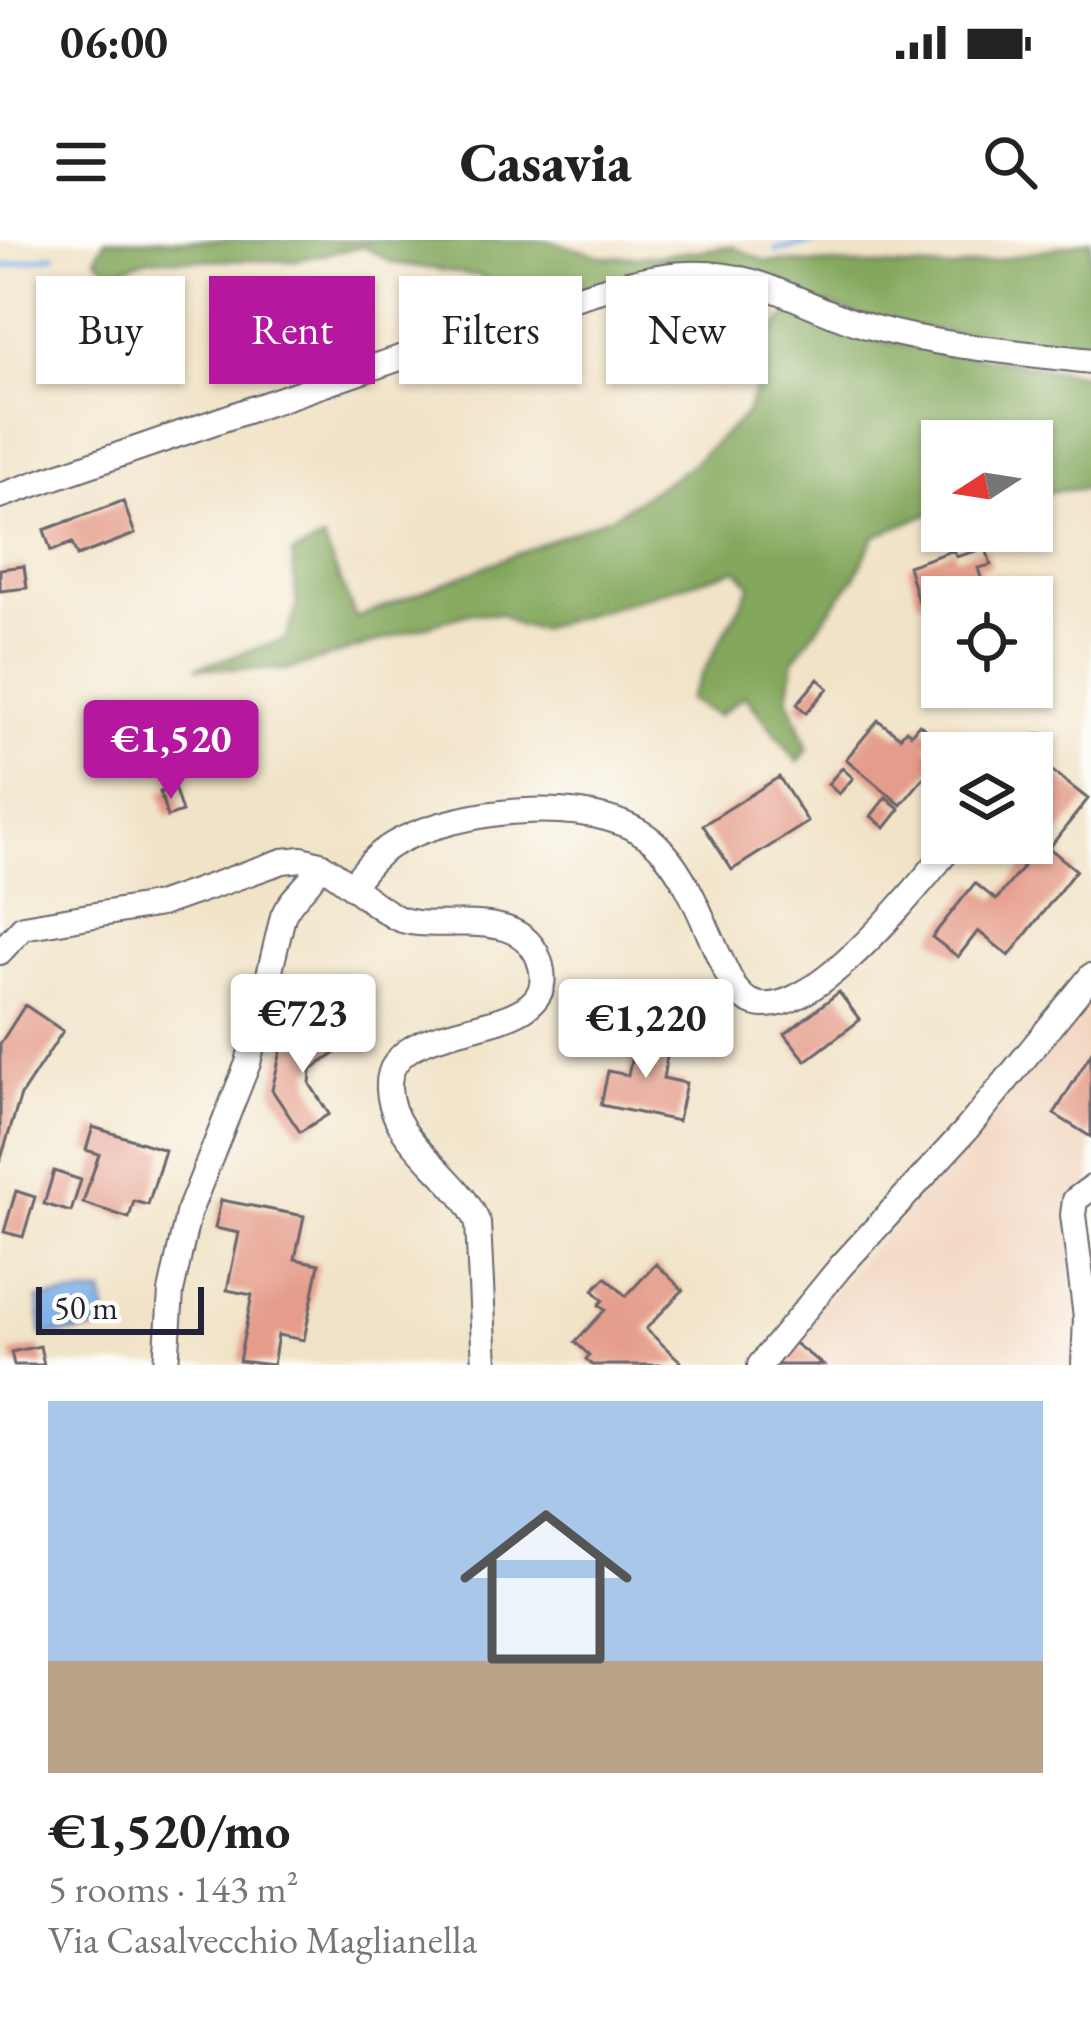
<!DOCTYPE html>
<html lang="en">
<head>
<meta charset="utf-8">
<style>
  :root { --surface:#fff; --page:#f2f2f2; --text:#222; --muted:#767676; --accent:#b5179e }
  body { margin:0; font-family:"EB Garamond",serif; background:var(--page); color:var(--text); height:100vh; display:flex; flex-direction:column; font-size:45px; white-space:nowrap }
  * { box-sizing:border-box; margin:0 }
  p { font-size:39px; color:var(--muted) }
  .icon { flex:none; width:66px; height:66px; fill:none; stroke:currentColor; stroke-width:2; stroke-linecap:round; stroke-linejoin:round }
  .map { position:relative; height:1125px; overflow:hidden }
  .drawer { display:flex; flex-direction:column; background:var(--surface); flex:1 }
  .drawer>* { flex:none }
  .guide { position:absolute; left:36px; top:36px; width:1020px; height:108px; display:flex; gap:24px }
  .needle { width:78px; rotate:258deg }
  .controls { position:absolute; left:921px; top:180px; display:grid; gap:24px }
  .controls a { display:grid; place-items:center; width:132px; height:132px; border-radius:0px; background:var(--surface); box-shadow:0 3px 9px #0004; font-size:60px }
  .scale { position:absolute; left:36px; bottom:30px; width:168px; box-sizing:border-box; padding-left:12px; border:6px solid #22223b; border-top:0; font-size:33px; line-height:42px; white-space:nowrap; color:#22223b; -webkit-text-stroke:9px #fdfcf7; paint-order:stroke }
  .price { position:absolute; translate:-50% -102px; padding:0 27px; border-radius:12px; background:#fff; color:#222; font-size:39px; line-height:78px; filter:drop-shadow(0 3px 6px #0008) }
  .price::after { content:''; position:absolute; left:50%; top:72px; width:36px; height:27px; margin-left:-18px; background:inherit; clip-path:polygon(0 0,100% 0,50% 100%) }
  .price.current { background:var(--accent); color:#fff }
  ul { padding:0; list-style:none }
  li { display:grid; align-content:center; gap:24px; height:636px; padding:0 48px }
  li span { display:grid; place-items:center; height:372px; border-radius:0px; color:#555 }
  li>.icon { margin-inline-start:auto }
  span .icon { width:216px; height:216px; fill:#fffc; stroke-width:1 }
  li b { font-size:51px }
  .tag { padding:0 42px; border-radius:0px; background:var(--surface); box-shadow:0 3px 9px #0004; font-size:42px; line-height:108px }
  .tag.current { background:var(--accent); color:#fff }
  .status { display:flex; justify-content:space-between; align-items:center; height:84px; padding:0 60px; background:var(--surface); direction:ltr }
  .status svg { height:33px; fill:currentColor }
  header { display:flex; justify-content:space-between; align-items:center; height:156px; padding:0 48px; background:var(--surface); font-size:54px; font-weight:800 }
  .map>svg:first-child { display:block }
  .built { fill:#f2d4be }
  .forest { fill:#83a75c; stroke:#52644c; stroke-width:3 }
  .water { fill:#7aafe8; stroke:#4e6892; stroke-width:3 }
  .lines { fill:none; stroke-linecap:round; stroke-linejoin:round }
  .stream { stroke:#7aafe8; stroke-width:6 }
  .building { fill:#e59c8a }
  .minor-casing { stroke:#6a666c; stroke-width:28 }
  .minor { stroke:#fff; stroke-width:24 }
</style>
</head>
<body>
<div class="status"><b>06:00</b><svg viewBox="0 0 49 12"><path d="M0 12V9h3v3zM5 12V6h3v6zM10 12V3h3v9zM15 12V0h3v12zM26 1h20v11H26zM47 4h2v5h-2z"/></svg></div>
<header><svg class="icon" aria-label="menu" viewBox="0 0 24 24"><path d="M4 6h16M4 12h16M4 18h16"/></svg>Casavia<svg class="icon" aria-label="search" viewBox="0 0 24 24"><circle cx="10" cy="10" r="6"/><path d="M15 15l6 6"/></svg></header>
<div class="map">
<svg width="1091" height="1125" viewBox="0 0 1091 1125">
  <rect width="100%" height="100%" fill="#fdfcf7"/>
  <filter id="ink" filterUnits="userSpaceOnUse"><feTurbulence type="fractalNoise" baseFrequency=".00833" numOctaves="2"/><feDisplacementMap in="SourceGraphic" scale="24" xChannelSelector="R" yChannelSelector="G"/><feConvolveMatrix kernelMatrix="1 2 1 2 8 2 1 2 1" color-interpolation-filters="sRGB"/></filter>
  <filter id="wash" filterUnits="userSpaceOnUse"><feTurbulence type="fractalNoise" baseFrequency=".004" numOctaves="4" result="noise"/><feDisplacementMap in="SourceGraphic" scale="48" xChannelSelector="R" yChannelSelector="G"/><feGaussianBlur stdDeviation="2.7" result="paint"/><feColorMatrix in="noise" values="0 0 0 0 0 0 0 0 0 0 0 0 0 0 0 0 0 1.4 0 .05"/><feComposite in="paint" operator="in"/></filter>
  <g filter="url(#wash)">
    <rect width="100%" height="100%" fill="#f1e3c7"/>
    <!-- built -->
    <path class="built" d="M1091 750V1125H769L1030 831Z"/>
    <!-- forest -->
    <path class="forest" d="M105 0H546L605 17 656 16 732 6 765 21 954 29 1091 0V112L884 84 718 29 505 74 501 70 499 51 481 36 393 23 363 6 292 21 149 19 111 32 96 18Z
      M806 73 867 98 1091 136V248L1032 253V201H942V268L875 296 855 337 794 419 788 457 808 508 798 522 745 455 718 476 688 460 751 345 737 329 539 389 517 385 501 374 468 373 288 430 196 428 286 399 297 367 292 314 323 300 356 378 614 275 687 228 745 175 762 135 766 97 788 75Z"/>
    <!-- water -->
    <path class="water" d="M103 1053 107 1089 42 1096 38 1059Z"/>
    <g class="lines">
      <!-- stream -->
      <path class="stream" d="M777 10 822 0
        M0 27 54 15"/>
    </g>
    <g id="blocks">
      <!-- building -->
      <path class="building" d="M123 261 135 294 77 316 72 303 51 311 44 290Z
        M986 308 991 325 978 328 987 357H942V366L933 369 930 359 918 362 908 326 954 310 956 317Z
        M24 326 27 348 0 351V329Z
        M818 439 828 448 806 473 797 464Z
        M878 480 900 497 906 490 911 494 919 484 934 496 925 506 940 518 901 565 846 519Z
        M1047 527 1088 559 1049 608 1076 630 1009 716 978 691 958 717 932 697 975 643 996 660 1023 627 993 603H1032V546Z
        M842 528 853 538 839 554 828 544Z
        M779 537 808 582 732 630 703 585Z
        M174 547 182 572 167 577 160 552Z
        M886 557 900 569 885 588 871 576Z
        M839 752 860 780 806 821 785 794Z
        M25 765 63 791 21 855 0 921V804Z
        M323 780 340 810 311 830 310 844 329 874 300 892 272 850 281 811Z
        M638 788 671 795 663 838 686 843 678 881 601 865 608 831 628 835Z
        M1091 813V897L1054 874Z
        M93 887 165 910 148 965 134 961 129 978 83 963 99 914 86 910Z
        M54 931 81 940 71 972 44 964Z
        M16 951 35 957 23 997 4 992Z
        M221 960 304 976 295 1019 319 1024 304 1100 278 1095 273 1125 239 1121 252 1055 227 1050 239 993 215 988Z
        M656 1024 683 1050 646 1089 680 1121 676 1125H592L586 1119 589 1115 575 1102 605 1070 599 1065 603 1060 593 1050 606 1037 626 1056Z
        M789 1099 823 1125H770Z
        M40 1106 44 1125H14L11 1112Z"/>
    </g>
  </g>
  <g filter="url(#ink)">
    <use href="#blocks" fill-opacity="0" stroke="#6a666c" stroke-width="3"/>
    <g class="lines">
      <!-- minor casing -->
      <g class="minor-casing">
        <path id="minor" d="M0 256 568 60C627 42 687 23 749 41 791 53 829 76 871 87 943 107 1017 112 1091 121
          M1032 514 1039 506
          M353 644C365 629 375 615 392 605 455 568 609 549 662 610 696 648 710 705 735 748 739 752 743 758 749 761 806 792 921 641 954 603
          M0 712 23 687 161 664 283 621 302 619 320 624
          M166 1125 171 1052 188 974 248 823 283 676C293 653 308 650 320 624 346 640 369 662 395 677 431 697 524 659 541 726 561 807 385 769 389 848 391 904 458 934 478 983L485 1125
          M760 1125 841 1026 966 890 1091 736
          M1084 1125 1086 1077 1073 975 1075 960 1091 948"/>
      </g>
      <!-- minor -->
      <use href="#minor" class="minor"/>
    </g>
  </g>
</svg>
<div class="controls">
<a><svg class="needle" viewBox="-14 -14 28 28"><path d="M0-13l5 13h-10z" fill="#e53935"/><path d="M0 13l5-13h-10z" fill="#767676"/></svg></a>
<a><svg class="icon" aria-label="locate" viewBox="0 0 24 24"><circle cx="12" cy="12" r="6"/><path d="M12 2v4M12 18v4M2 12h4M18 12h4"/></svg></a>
<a><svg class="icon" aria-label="layers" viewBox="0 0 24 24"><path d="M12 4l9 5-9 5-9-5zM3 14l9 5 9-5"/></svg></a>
</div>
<div class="scale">50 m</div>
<b class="price current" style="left:171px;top:562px">€1,520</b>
<b class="price" style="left:303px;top:836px">€723</b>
<b class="price" style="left:646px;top:841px">€1,220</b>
<div class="guide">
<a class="tag">Buy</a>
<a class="tag current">Rent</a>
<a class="tag">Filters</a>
<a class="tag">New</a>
</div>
</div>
<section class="drawer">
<ul>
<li><span style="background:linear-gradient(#a9c7e8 70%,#b9a48a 0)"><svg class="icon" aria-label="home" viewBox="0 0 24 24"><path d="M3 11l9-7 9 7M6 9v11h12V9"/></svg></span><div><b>€1,520/mo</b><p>5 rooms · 143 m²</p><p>Via Casalvecchio Maglianella</p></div></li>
</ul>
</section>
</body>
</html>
